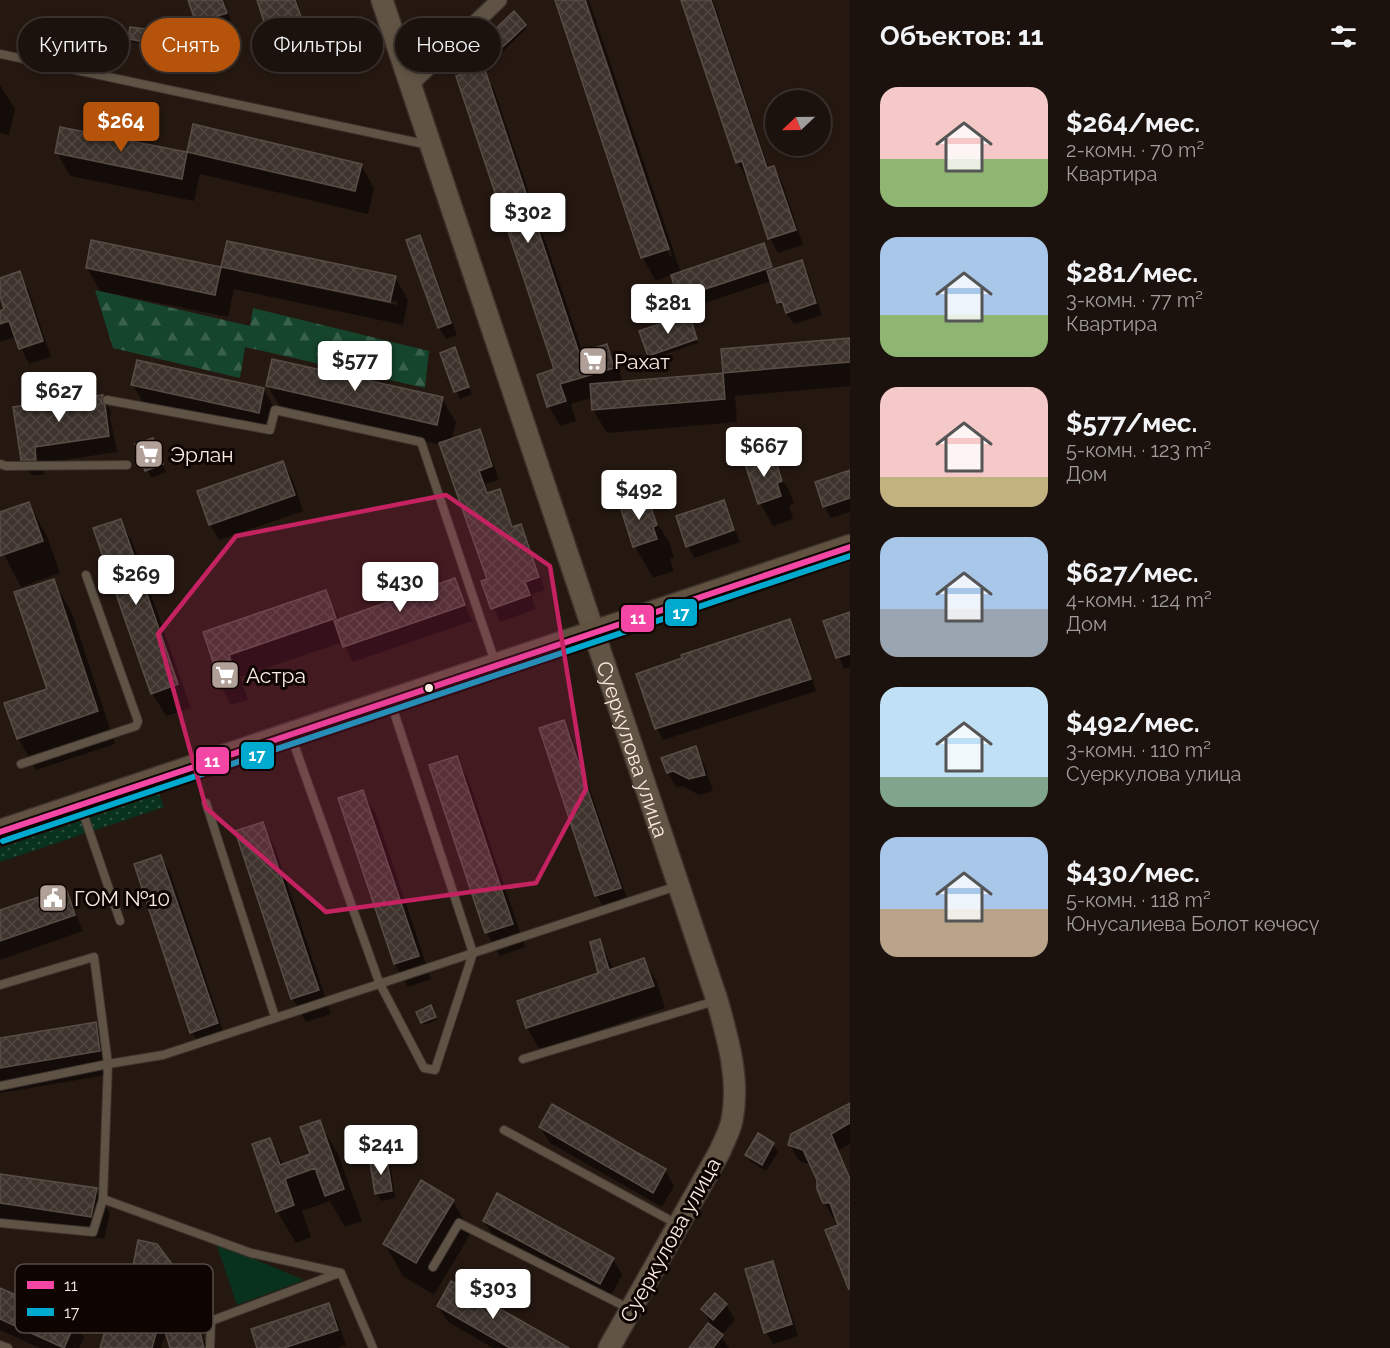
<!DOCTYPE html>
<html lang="ru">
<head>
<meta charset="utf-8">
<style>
  :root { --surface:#1c120d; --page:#251b16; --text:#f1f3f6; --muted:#a09e9d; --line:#3a322e; --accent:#b45309 }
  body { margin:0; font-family:Raleway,sans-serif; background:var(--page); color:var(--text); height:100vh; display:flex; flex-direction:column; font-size:22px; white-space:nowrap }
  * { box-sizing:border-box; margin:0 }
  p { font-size:20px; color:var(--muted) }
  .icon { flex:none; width:33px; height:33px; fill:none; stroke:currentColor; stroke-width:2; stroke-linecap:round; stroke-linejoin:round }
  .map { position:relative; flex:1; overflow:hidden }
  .drawer { display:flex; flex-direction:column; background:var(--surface); width:540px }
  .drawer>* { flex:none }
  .banner { position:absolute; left:18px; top:18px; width:570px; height:54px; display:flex; gap:12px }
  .needle { width:39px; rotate:248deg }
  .tools { position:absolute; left:765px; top:90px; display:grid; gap:12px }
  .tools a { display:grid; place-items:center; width:66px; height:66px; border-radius:50%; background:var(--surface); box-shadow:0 3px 9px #0003,0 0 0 2px var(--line); font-size:30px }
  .price { position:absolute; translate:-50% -51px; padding:0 14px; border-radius:6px; background:#fff; color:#222; font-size:20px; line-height:39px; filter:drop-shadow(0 2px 3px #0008) }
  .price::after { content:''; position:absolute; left:50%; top:36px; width:18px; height:14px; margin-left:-9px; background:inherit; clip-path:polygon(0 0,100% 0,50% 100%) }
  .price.current { background:var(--accent); color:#fff }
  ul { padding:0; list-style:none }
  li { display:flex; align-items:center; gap:18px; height:150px; padding:0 30px }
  li span { display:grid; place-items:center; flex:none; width:168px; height:120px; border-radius:18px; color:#555 }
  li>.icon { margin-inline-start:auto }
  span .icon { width:72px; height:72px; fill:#fffc; stroke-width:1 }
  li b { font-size:26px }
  h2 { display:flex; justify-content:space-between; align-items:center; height:72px; padding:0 30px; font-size:26px }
  .chip { padding:0 21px; border-radius:27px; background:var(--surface); box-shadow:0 3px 9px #0003,0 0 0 2px var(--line); font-size:21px; line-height:54px }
  .chip.current { background:var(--accent); color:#fff }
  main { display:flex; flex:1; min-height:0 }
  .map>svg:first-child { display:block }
  .grass { fill:url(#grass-dots) }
  .forest { fill:url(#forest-firs) }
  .garden { fill:#08321e }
  .shadow { fill:#0007; fill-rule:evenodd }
  .building { fill:url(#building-cross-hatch); stroke:#594e47; stroke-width:1.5 }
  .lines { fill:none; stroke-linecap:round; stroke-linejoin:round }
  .lane-casing { stroke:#3d322c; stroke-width:10 }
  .street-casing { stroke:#3d322c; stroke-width:18 }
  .secondary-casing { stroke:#3d322c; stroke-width:24 }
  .primary-casing { stroke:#3d322c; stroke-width:27 }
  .lane { stroke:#5e5345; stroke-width:8 }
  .street { stroke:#5e5345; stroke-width:15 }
  .secondary { stroke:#615444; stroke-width:21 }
  .primary { stroke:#605141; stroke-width:24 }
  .bus-1-casing { stroke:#0e0502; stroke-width:10 }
  .bus-2-casing { stroke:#0e0502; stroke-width:10 }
  .bus-1 { stroke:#f346a5; stroke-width:6 }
  .bus-2 { stroke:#00a9ce; stroke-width:6 }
  .marked { fill:#c52262; fill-opacity:0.2; stroke:#c52262; stroke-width:4.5; stroke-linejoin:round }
  .bus-dot { fill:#fbeae1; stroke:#0e0502; stroke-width:2 }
  .labels { text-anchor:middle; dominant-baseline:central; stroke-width:6; stroke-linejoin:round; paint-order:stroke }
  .poi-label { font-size:21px; fill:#fbeae1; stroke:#0e0502; text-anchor:start }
  .street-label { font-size:21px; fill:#fbeae1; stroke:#0e0502 }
  .key { fill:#0e0502; stroke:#554a45; stroke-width:1.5 }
  .key-label { font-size:16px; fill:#fbeae1 }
  .line-badge { stroke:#0e0502; stroke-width:2 }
  .badge-label { font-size:16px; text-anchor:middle; font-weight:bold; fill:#fff }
</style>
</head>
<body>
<main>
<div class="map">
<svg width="850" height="1348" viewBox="0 0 850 1348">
  <defs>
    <pattern id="grass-dots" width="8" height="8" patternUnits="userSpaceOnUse" patternTransform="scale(1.5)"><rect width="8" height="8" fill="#08321e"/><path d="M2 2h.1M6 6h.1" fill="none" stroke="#2d503e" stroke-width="1.8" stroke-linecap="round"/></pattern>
    <pattern id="forest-firs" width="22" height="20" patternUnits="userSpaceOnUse" patternTransform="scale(1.5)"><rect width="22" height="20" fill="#15452d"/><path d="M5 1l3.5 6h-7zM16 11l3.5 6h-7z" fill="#38604b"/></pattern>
    <pattern id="building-cross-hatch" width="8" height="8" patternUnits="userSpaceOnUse" patternTransform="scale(1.5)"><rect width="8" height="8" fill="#3e342d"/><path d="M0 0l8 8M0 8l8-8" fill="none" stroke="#514841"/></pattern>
  </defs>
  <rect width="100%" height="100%" fill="#251811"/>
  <!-- grass -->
  <path class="grass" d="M159 794 164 807 0 862V848Z"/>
  <!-- forest -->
  <path class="forest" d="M95 290 250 326 253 308 429 351 425 388 245 347 240 378 113 348Z"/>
  <!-- garden -->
  <path class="garden" d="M216 1243 304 1280 237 1305Z"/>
  <!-- shadow -->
  <path class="shadow" d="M189 0H224L232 25 204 34Z
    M258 0H297L307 31 275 42Z
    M556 0H589L681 273 763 245 774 270 801 261 808 273 822 315 794 324 779 303 771 281 687 309 672 275 656 281 643 258ZM584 0H587L672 256 670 257Z
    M683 0H713L769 169 774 167 782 182 803 245 778 253 770 238 749 176 746 177 737 162Z
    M524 26 526 29 497 57 486 45Z
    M162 30 164 34 161 51 150 49 148 45 132 42 130 39Z
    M483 69 494 89 583 353 606 346 618 366 623 383 724 374 722 350 850 339V386L735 396 737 422 607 433 593 410 591 398 571 404 576 421 560 426 549 406 556 370Z
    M0 85 15 109 9 135 0 133Z
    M194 126 361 165 374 188 368 214 200 174 194 201 70 176 57 153 61 128 188 154Z
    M419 237 426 249 457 335 446 339 439 327Z
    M92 241 222 269 228 242 395 277 408 300 403 325 234 289 228 317 100 291 87 268ZM238 269 398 302 397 305 238 272Z
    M19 273 28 289 51 357 29 364 16 337 0 342V312L6 310 0 291V280Z
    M690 319 698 343 651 359 649 356Z
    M454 349 472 394 460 399 442 354Z
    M133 385 263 389 277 412 272 436 146 408Z
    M268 386 442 399 456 422 451 441 479 431 486 444 499 480 485 484 489 494 499 491 514 528 520 526 527 539 545 590 531 595 536 609 500 622 483 582 489 580 441 445 281 409Z
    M102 396 111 412 110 417 117 452 43 463 44 475H31L22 459 15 409Z
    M153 439 166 472 151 478 137 445Z
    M766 455 789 490 794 504 789 506 793 519 773 526 760 503Z
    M283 463 292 478 303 511 219 540 210 524Z
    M850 472V512L831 518 824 506Z
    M641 497 669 542 674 557 670 559 674 571 653 578 635 546Z
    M723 502 740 542 694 558 688 546Z
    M29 504 47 536 60 573 21 587 0 547V514Z
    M120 520 133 543 191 708 166 716 152 693Z
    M455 580 472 621 353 662 343 642 240 677 248 700 231 705 219 683 215 673 218 672 205 633 325 591 340 620Z
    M53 581 72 613 115 744 36 770 18 738 49 690Z
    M850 613V667L844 669 825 622Z
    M790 621 797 633 816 691 663 740 657 728Z
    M563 721 572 737 629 904 606 911 597 896 541 729Z
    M695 748 704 764 713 791 699 795 683 786 677 788 668 773Z
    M456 758 469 781 525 947 500 956 487 933 431 766Z
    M362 791 376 814 431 979 408 987 395 964 340 799Z
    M262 824 275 847 331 1014 306 1022 293 999 237 832Z
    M161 857 170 872 226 1039 201 1048 192 1032Z
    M65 889 83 931 0 960V912Z
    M599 940 614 970 644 960 657 982 665 1008 540 1050 527 1028 519 1002 600 974Z
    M433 1010 437 1020 424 1025 422 1022Z
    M95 1024 108 1047 113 1074 0 1093V1039Z
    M850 1105V1144L839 1150 850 1176V1285L827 1231 840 1225 837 1218H833L824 1202 819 1180 812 1165 799 1161 790 1145Z
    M319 1122 338 1154 362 1221 345 1227 330 1201 302 1211 311 1237 296 1243 277 1211 270 1140 284 1165 312 1155Z
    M540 1127 665 1170 674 1186 662 1207 550 1143Z
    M758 1136 773 1145 778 1152 766 1171 751 1162 747 1155Z
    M386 1161 391 1168 395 1198 381 1201 376 1193Z
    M0 1175 96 1190 110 1213 104 1239 0 1224Z
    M453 1201 471 1233 434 1295 403 1276 385 1244Z
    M484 1221 613 1259 622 1275 609 1299 493 1236Z
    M772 1263 779 1274 798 1336 773 1344 766 1332Z
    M0 1289 75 1322 84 1338 79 1348H40L0 1330Z
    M726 1304 735 1320 721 1336 729 1348H691L715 1331 703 1309Z
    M329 1305 337 1320 346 1345 337 1348H258Z
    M438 1306 564 1348H493L448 1322Z
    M195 1319 207 1348H172Z
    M158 1323 165 1335 161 1348H102Z"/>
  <!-- building -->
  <path class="building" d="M188 0H222L227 13 196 23Z
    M257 0H295L302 19 267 31Z
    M555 0H585L669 249 641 258Z
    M681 0H711L767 168 774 166 796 230 768 239 742 161 736 163Z
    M514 11 526 25 494 55 482 42Z
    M148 26 163 29 159 48 146 46 145 42 128 39 130 27 146 29Z
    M484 67 579 353 607 344 614 368 560 384 566 401 547 407 537 375 554 369 456 76Z
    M193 124 362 164 355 191 187 152Z
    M60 127 187 152 182 179 55 153Z
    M420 235 451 323 438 328 406 240Z
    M91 240 221 267 215 295 86 268Z
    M227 241 396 276 390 302 221 267Z
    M764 243 772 267 678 298 671 275Z
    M802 260 816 303 786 313 782 302 777 303 767 271Z
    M20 271 43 341 19 349 9 321 0 324V311L4 309 0 296V278Z
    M689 314 697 339 648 356 639 331Z
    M850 338V362L723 373 721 349Z
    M455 347 469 387 454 392 440 353Z
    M272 359 443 397 437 425 266 386Z
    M137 360 264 388 259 413 131 385Z
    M723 373 725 399 592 410 590 384Z
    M103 395 101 401 105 405 109 436 35 447 36 460H21L13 407Z
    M480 429 492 466 479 471 487 493 500 489 512 527 521 524 539 577 525 582 530 595 491 609 481 581 487 579 439 443Z
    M153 438 163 464 145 471 135 444Z
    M767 453 772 467 777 465 782 481 777 483 781 496 758 504 744 461Z
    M283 461 295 495 209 525 197 491Z
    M850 470V498L823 507 815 482Z
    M642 495 647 510 651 508 657 525 653 527 657 539 633 547 619 503Z
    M724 500 734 530 686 547 676 516Z
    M29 502 43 541 0 556V512Z
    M121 519 178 684 151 694 93 528Z
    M455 578 465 605 343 647 334 621Z
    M54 579 98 711 17 739 4 703 47 689 14 592Z
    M326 590 336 618 229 655 236 678 217 683 214 672 216 671 203 632Z
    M850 612V654L836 658 823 621Z
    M790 619 811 679 655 729 636 674 682 658 681 655Z
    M564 720 621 888 595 896 539 728Z
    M696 746 705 775 689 779 673 771 667 773 661 758Z
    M457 756 513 924 485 933 429 765Z
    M363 790 419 956 394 964 338 798Z
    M263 822 319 990 291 999 235 831Z
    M161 855 218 1023 190 1033 134 864Z
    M66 888 75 915 0 941V910Z
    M600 939 609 970 644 958 654 986 526 1028 517 1001 598 973 590 942Z
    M431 1005 436 1017 421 1023 416 1012Z
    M96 1022 100 1051 0 1068V1038Z
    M850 1103V1123L831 1134 850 1179 849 1290 825 1230 838 1225 830 1203H823L817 1189V1180L803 1150 788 1145 791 1134Z
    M552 1104 666 1169 653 1193 539 1127Z
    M320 1120 344 1189 325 1196 315 1168 285 1179 294 1205 276 1212 252 1144 270 1138 280 1165 310 1154 300 1127Z
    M758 1133 774 1143 762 1165 745 1155Z
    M387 1159 392 1191 375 1194 370 1162Z
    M0 1174 97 1188 91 1217 0 1203Z
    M421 1180 454 1200 416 1263 383 1244Z
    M497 1193 614 1258 600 1284 483 1221Z
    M138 1240 157 1244 175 1268 171 1285 131 1277Z
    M773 1261 792 1324 764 1333 745 1269Z
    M451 1281 569 1348H510L437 1306Z
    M0 1288 76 1321 64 1348 0 1319Z
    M715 1293 727 1304 713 1320 701 1309Z
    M329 1303 338 1330 284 1348H257L251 1329Z
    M112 1307 159 1322 152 1348H100Z
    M196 1317 204 1348H170L164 1327Z
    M708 1323 723 1335 713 1348H689Z"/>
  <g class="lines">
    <!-- lane casing -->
    <g class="lane-casing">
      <path id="lane" d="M0 54 429 145
        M107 400 270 430 275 410 421 442 495 662
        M0 464 6 466 127 465
        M291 736 379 982 424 1068 435 1070 473 953 391 703
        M21 764 136 726 138 721 86 575
        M206 803 275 1017
        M81 807 120 921
        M0 985 94 957 108 1064 0 1086
        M523 1059 715 1001
        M504 1130 677 1224
        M0 1223 93 1232 103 1199
        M433 1267 459 1223 630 1309
        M341 1273 251 1253 103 1199 108 1064 163 1055 677 886
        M341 1273 373 1348
        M0 1345 8 1348
        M210 1348 211 1321 339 1273"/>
    </g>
    <!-- street casing -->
    <g class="street-casing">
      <path id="street" d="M410 85 499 0"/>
    </g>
    <!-- secondary casing -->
    <g class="secondary-casing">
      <g id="secondary">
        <path id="s1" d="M382 0 717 1000C728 1039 740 1080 732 1120 730 1131 724 1141 720 1151L609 1348"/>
      </g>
    </g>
    <!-- primary casing -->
    <g class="primary-casing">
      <path id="primary" d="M0 832 850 547"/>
    </g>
    <!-- lane -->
    <use href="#lane" class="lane"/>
    <!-- street -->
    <use href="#street" class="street"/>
    <!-- secondary -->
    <use href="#secondary" class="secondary"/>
    <!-- primary -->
    <use href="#primary" class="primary"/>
    <!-- bus-1 casing -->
    <g class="bus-1-casing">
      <path id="bus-1" d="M0 832 850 547"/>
    </g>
    <!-- bus-2 casing -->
    <g class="bus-2-casing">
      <path id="bus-2" d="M3 841 850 556"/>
    </g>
    <!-- bus-1 -->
    <use href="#bus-1" class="bus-1"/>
    <!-- bus-2 -->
    <use href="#bus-2" class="bus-2"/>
  </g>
  <!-- marked area -->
  <path class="marked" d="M446 495 550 566 586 789 536 883 326 912 206 808 158 634 236 536Z"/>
  <!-- icons -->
  <defs>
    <g id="supermarket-square" transform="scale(1.5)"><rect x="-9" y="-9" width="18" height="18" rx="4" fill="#b0a098" stroke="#0e0502"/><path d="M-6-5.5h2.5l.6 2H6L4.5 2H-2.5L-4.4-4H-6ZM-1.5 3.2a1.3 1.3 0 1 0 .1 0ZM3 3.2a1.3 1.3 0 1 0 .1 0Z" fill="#fff"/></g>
    <g id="civic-square" transform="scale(1.5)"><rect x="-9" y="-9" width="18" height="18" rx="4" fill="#b0a098" stroke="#0e0502"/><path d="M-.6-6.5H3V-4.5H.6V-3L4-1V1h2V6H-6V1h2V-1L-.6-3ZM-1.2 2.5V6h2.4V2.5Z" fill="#fff"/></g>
  </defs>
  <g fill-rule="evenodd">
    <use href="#supermarket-square" x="593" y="361"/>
    <use href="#supermarket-square" x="149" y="454"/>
    <use href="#supermarket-square" x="225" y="675"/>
    <use href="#civic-square" x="53" y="898"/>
  </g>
  <!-- markers -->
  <circle class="bus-dot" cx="429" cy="688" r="5"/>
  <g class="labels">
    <!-- poi labels -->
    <g class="poi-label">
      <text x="614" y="361">Рахат</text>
      <text x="170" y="454">Эрлан</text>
      <text x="246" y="675">Астра</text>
      <text x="74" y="898">ГОМ №10</text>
    </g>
    <!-- street labels -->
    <g class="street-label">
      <text stroke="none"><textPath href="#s1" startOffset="790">Суеркулова улица</textPath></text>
      <text transform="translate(670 1240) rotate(-61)">Суеркулова улица</text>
    </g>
  </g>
  <!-- legend -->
  <rect x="15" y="1264" width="198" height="69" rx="9" class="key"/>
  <rect x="27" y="1281" width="27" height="8" fill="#f346a5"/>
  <rect x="27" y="1308" width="27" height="8" fill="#00a9ce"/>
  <g class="key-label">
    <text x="64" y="1291">11</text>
    <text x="64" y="1318">17</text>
  </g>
  <g class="line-badge">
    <rect x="664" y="598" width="34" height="29" rx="6" fill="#00a9ce"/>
    <rect x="620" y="604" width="35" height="29" rx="6" fill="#f346a5"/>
    <rect x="240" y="741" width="35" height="29" rx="6" fill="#00a9ce"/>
    <rect x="195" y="746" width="35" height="29" rx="6" fill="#f346a5"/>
  </g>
  <g class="badge-label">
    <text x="681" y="619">17</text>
    <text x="638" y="624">11</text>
    <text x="257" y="761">17</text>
    <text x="212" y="767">11</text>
  </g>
</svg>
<div class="tools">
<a><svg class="needle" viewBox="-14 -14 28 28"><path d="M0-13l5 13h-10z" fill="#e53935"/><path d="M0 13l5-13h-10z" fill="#a09e9d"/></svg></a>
</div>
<b class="price current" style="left:121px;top:153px">$264</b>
<b class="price" style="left:528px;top:244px">$302</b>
<b class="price" style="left:668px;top:335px">$281</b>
<b class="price" style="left:355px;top:392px">$577</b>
<b class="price" style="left:59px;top:423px">$627</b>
<b class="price" style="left:764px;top:478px">$667</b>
<b class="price" style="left:639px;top:521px">$492</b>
<b class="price" style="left:136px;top:606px">$269</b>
<b class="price" style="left:400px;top:613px">$430</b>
<b class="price" style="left:381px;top:1176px">$241</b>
<b class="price" style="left:493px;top:1320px">$303</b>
<div class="banner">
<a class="chip">Купить</a>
<a class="chip current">Снять</a>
<a class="chip">Фильтры</a>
<a class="chip">Новое</a>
</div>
</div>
<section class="drawer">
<h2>Объектов: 11<svg class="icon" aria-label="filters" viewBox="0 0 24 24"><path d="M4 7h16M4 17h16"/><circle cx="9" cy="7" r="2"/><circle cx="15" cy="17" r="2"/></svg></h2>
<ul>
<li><span style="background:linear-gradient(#f6c9c9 60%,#8fb573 0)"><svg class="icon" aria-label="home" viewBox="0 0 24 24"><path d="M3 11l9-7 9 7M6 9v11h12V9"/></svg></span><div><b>$264/мес.</b><p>2-комн. · 70 m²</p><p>Квартира</p></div></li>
<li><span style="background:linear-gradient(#a9c7e8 65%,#8fb573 0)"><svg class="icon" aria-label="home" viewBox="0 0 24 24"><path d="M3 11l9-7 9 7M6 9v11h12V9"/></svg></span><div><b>$281/мес.</b><p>3-комн. · 77 m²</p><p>Квартира</p></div></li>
<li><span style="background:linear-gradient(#f6c9c9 75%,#c2b280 0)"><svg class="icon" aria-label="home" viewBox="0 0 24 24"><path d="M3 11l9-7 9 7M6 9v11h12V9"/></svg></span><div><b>$577/мес.</b><p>5-комн. · 123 m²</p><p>Дом</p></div></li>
<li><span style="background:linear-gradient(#a9c7e8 60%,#9aa5b1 0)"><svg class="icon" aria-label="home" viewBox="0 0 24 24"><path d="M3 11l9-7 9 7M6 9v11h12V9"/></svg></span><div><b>$627/мес.</b><p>4-комн. · 124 m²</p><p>Дом</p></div></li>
<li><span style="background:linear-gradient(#bfe0f5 75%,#7fa58c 0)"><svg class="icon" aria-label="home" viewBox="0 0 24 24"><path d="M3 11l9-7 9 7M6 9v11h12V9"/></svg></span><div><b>$492/мес.</b><p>3-комн. · 110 m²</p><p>Суеркулова улица</p></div></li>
<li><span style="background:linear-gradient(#a9c7e8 60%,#b9a48a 0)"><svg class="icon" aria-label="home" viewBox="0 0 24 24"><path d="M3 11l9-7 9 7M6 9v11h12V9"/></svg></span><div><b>$430/мес.</b><p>5-комн. · 118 m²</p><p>Юнусалиева Болот көчөсү</p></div></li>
</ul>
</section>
</main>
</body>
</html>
